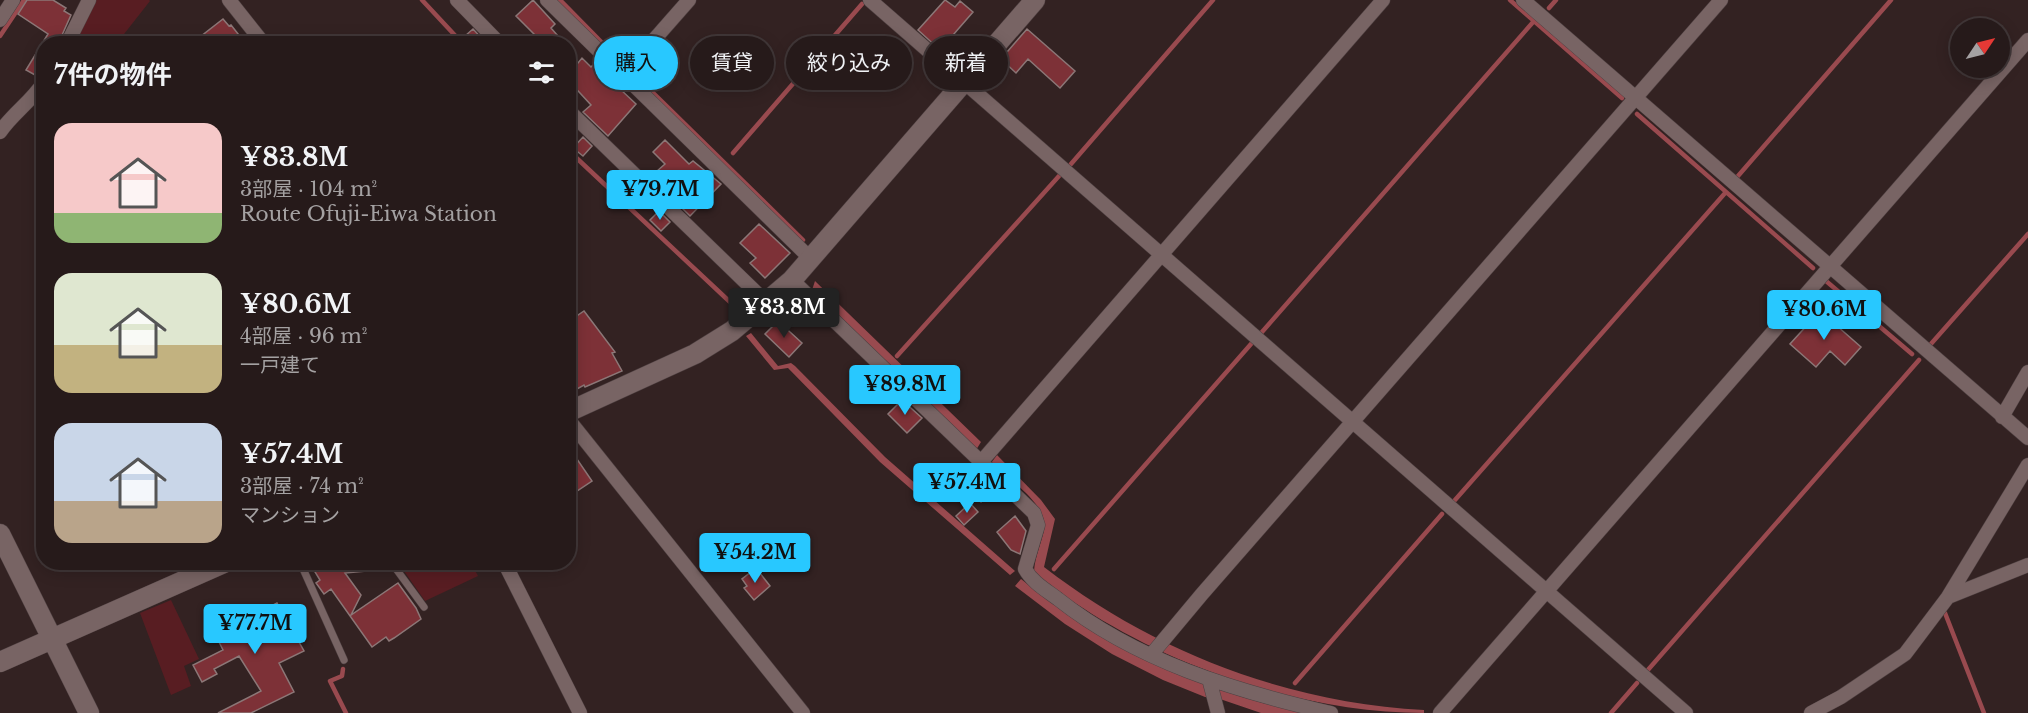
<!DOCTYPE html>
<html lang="ja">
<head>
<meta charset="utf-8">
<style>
  :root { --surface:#261a1a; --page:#2e2323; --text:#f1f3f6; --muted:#a4a1a2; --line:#423839; --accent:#28c8ff }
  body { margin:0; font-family:"Libre Baskerville","Noto Sans JP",serif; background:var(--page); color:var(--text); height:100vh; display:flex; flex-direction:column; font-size:22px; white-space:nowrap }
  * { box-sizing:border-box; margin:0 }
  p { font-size:20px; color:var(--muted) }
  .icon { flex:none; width:33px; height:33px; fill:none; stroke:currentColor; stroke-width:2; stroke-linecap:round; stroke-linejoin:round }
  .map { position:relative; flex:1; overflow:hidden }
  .details { position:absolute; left:36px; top:36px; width:540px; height:534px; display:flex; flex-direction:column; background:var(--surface); border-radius:24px; box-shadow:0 3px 15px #0003,0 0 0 2px var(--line) }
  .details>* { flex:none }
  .top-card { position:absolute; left:594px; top:36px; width:570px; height:54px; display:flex; gap:12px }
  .needle { width:39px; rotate:55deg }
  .buttons { position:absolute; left:1950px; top:18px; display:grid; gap:12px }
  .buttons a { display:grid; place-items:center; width:60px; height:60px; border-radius:50%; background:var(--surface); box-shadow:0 3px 15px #0003,0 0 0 2px var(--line); font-size:30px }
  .price { position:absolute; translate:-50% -51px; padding:0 14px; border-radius:6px; background:var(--accent); color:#111; font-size:20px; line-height:39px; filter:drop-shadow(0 2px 3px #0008) }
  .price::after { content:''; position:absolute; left:50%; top:36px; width:18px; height:14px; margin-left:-9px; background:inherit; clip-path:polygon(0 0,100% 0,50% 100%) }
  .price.active { background:#222; color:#fff }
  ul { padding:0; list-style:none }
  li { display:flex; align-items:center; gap:18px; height:150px; padding:0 18px }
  li span { display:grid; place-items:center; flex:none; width:168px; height:120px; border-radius:18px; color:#555 }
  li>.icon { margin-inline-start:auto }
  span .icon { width:72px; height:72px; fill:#fffc; stroke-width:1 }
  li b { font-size:26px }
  h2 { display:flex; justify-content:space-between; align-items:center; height:72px; padding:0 18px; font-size:26px }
  .chip { padding:0 21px; border-radius:27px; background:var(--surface); box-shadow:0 3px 15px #0003,0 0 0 2px var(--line); font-size:21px; line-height:54px }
  .chip.active { background:var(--accent); color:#111 }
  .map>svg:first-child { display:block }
  .green { fill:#581d22 }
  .water { fill:#994a4f }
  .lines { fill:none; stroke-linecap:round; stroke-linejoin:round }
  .stream { stroke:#994a4f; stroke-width:4.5 }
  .building { fill:#7d3137; stroke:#8c7777; stroke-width:1.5 }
  .lane-casing { stroke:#4f4142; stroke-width:8 }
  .street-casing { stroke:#4f4142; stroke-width:15 }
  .secondary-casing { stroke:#4f4142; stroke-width:21 }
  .lane { stroke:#786464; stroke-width:7 }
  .street { stroke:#786464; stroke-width:14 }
  .secondary { stroke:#786464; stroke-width:20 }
</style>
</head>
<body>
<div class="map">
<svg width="2028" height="713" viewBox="0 0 2028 713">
  <rect width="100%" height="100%" fill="#322"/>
  <!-- green -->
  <path class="green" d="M95 0H149L150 1 117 43C102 43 85 48 79 31Z
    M420 562 471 563 478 576 425 601 404 571Z
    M171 600 199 659 184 666 191 686 171 695 140 613Z"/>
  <!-- water -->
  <path class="water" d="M815 281 981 442 976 450 812 290Z
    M751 333 778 366 791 363 795 366 885 457 1015 571 1010 575 880 462 788 368 774 370 746 336Z
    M997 455 1041 500 1055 519 1044 567C1153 651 1286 703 1424 710V713C1311 713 1187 673 1092 614 1072 601 1050 588 1034 571 1035 556 1041 544 1044 530 1049 504 1008 479 991 463Z
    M1021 579C1049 601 1077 622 1108 640 1167 675 1236 697 1302 713H1261L1220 699 1205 697 1163 680 1112 654 1065 624 1015 586Z"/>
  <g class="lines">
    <!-- stream -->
    <path class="stream" d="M422 0 463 44
      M560 0 622 63
      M1510 0 1622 98
      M1549 8 1556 0
      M0 36 24 0
      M637 77 803 240
      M1637 114 1813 268
      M568 150 730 302
      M733 153 862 4
      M1071 164 1213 0
      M1738 176 1891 0
      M1826 281 1912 354
      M1262 332 1534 21
      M1930 345 2028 234
      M897 356 1059 176
      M1455 500 1726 192
      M1054 569 1251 344
      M1945 613 1984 713
      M343 669 342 676 330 681 346 713
      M1647 671 1919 360
      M1295 683 1442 514
      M1611 713 1637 683"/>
  </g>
  <!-- building -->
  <path class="building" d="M27 0H53L66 8 64 11 71 15 58 44H44V71L37 76 26 70 48 34 18 14Z
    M533 0 555 24 551 28 565 44H544L516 16Z
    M945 0 955 7 960 1 973 12 940 50 918 30Z
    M223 19 229 26 231 25 246 44H205L200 37Z
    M473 29 487 44H473L465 36Z
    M1027 29 1075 71 1060 88 1028 59 1016 73 1001 59Z
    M568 53 578 63 582 58 591 67 593 65 602 72 636 104 608 136 583 112 591 105 568 80Z
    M583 137 592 146 583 156 573 148Z
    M665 140 689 164 693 161 721 184 690 216 677 203 683 198 656 172 665 164 653 152Z
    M659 211 670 222 661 231 650 220Z
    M759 224 790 253 765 278 750 263 756 258 740 243Z
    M584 311 615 352 612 353 622 371 585 387 584 385 568 394V356L575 352 568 342V322Z
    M1820 311 1861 347 1845 365 1830 351 1816 367 1790 344Z
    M778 321 802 343 789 357 765 334Z
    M902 400 922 418 907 433 888 414Z
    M568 446 592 481 568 497Z
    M975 469 989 483 987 485 992 489 981 502 962 483Z
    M970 503 978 512 964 525 956 516Z
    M1015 516 1026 531 1020 554 1011 550 997 532Z
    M318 562H366V571L345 573 361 595 351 615 398 583 416 608 421 619 394 638 389 641 386 637 372 647 331 589 324 594 316 583 320 580 312 567Z
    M756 568 770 586 754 600 744 588 747 586 742 579Z
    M277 603 304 651 279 663 294 692 251 713H218L261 691 239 656 214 669 217 674 202 682 193 665 223 650 210 624 233 612 238 623Z"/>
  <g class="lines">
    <!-- lane casing -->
    <g class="lane-casing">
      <path id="lane" d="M300 562 344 660
        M391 562 424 607"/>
    </g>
    <!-- street casing -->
    <g class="street-casing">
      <path id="street" d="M229 0 264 44
        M457 0 500 44
        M547 0 812 260
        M870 0 1686 713
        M1523 0 2028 438
        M0 20 13 0
        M67 44 89 0
        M623 75 689 0
        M568 110 767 303
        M0 132C13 113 31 102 44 82
        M792 280 1034 513 1038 525 1025 569C1032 582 1046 590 1058 599 1136 661 1235 691 1331 713
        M2002 417 2028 372
        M568 419 803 713
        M981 462 1383 0
        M504 562 580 713
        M1948 597 2028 565
        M1151 655 1202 594 1721 0
        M1209 679 1218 713
        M1440 713 2028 40
        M1811 713 1841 697 1905 654 1948 597 2028 465"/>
    </g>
    <!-- secondary casing -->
    <g class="secondary-casing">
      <path id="secondary" d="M568 412 695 354 732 331 792 280 1035 0
        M0 534 89 713
        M0 662 226 562"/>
    </g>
    <!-- lane -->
    <use href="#lane" class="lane"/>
    <!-- street -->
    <use href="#street" class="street"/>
    <!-- secondary -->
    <use href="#secondary" class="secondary"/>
  </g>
</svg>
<div class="buttons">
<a><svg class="needle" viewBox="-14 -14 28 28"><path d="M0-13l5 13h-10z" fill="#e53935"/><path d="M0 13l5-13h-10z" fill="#a4a1a2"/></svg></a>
</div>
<b class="price" style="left:660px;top:221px">¥79.7M</b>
<b class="price active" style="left:784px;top:339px">¥83.8M</b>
<b class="price" style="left:1824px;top:341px">¥80.6M</b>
<b class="price" style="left:905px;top:416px">¥89.8M</b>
<b class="price" style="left:967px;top:514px">¥57.4M</b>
<b class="price" style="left:755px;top:584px">¥54.2M</b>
<b class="price" style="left:255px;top:655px">¥77.7M</b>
<div class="top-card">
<a class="chip active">購入</a>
<a class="chip">賃貸</a>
<a class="chip">絞り込み</a>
<a class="chip">新着</a>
</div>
<section class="details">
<h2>7件の物件<svg class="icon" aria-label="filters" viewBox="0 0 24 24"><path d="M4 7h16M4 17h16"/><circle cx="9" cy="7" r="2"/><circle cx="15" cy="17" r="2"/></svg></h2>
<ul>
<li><span style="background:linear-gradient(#f6c9c9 75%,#8fb573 0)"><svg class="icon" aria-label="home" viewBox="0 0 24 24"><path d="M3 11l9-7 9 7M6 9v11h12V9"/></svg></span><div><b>¥83.8M</b><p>3部屋 · 104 m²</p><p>Route Ofuji-Eiwa Station</p></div></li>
<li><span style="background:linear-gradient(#dfe7d0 60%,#c2b280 0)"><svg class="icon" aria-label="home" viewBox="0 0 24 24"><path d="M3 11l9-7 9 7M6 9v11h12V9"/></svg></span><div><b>¥80.6M</b><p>4部屋 · 96 m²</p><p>一戸建て</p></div></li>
<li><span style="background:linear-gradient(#c9d6e8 65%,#b9a48a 0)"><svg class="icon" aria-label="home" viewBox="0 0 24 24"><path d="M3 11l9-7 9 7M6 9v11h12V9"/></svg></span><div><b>¥57.4M</b><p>3部屋 · 74 m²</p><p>マンション</p></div></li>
</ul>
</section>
</div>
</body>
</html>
